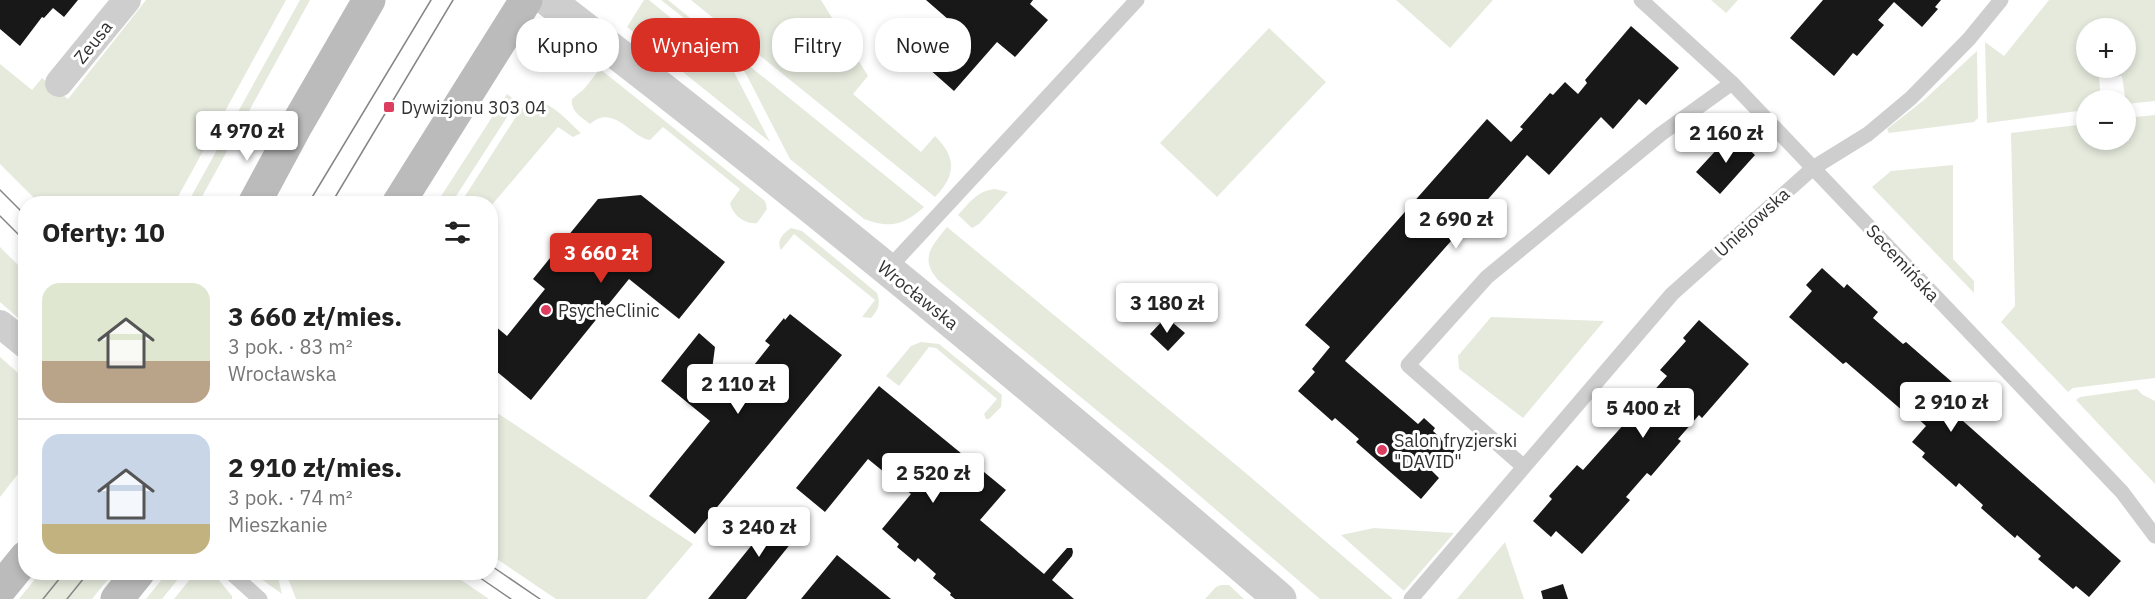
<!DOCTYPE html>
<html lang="pl">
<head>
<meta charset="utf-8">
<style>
  :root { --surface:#fff; --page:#f2f2f2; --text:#222; --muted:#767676; --line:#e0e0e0; --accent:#d93025 }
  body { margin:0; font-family:"IBM Plex Sans",sans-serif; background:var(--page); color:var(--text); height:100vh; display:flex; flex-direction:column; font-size:22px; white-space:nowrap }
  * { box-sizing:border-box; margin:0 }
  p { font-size:20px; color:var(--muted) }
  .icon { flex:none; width:33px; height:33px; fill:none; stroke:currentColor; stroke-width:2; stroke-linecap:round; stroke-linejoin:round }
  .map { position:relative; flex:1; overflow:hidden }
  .panel { position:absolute; left:18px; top:196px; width:480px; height:384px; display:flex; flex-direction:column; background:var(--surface); border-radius:24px; box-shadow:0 3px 9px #0003 }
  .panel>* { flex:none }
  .hud { position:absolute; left:516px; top:18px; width:570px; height:54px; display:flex; gap:12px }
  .tools { position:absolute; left:2076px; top:18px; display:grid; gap:12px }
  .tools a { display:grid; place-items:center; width:60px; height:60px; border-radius:50%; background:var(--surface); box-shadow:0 3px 9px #0003; font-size:30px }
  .price { position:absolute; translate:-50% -51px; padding:0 14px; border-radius:6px; background:#fff; color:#222; font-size:20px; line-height:39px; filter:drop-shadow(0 2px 3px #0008) }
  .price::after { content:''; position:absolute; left:50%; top:36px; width:18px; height:14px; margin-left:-9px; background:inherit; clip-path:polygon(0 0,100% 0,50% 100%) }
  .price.selected { background:var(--accent); color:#fff }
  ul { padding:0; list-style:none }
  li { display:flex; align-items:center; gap:18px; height:150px; padding:0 24px }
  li+li { border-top:2px solid var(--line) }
  li span { display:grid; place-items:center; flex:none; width:168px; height:120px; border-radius:18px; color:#555 }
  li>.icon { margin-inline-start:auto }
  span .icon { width:72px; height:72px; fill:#fffc; stroke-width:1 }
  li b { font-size:26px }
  h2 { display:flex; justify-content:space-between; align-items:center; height:72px; padding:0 24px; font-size:26px }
  .tag { padding:0 21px; border-radius:24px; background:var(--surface); box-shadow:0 3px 9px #0003; font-size:21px; line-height:54px }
  .tag.selected { background:var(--accent); color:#fff }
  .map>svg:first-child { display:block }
  .green { fill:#e5eadd; fill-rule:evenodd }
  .building { fill:#181818 }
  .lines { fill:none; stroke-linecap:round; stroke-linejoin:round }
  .service { stroke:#cecece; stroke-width:15 }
  .minor { stroke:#cecece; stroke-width:28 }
  .tertiary { stroke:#cecece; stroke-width:33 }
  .secondary { stroke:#bbb; stroke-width:33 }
  .tram { stroke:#868686; stroke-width:1.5 }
  .poi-dot { fill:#dd3e5f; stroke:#fff; stroke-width:2 }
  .labels { text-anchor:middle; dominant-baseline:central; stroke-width:6; stroke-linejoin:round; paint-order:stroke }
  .street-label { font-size:18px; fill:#313131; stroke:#fff }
  .poi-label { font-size:18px; fill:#313131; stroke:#fff; text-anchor:start }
</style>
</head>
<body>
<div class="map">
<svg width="2155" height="599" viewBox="0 0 2155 599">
  <rect width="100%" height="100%" fill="#fff"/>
  <!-- green -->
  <path class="green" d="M146 0H286L174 204H40L0 164V64L32 90 42 78 68 99Z
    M300 0H310L198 204H187Z
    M644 0H649L732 68 770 142 627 27Z
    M661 0H668L924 207C904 225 890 229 864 219L790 159 746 74 733 57Z
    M691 0H821L868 76 853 94 921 152 935 136C957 158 956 175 935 197Z
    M1396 0H1493L1450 48Z
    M1711 0H1738L1726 13Z
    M2049 0H2155V101L2126 104 2122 76 2099 78 2101 100H2086V110L1987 123 1985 42 2004 56ZM2086 28H2126V68H2086Z
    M1269 28 1326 82 1217 197 1160 143Z
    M1977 51 1978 118 1974 122 1889 133 1887 129 1924 100Z
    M600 69 765 201 767 209 757 223C745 225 732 214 730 203L740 189 663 127 650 140C630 137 614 103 590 124 581 117 570 111 572 99L584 89Z
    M507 94 512 98 513 105 511 111 451 204H436Z
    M532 102C551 100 567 121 581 133L573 137 558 127 491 206 490 204H460L519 112 525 105Z
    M2155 115V378L2073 388 2068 392 2001 322 2015 306 2011 133 2086 124V140H2110L2111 143 2129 141 2126 118Z
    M1953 165V259L1974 281V293L1872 187 1891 171Z
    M995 189 1008 192 979 224 972 228 958 215C970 202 977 191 995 189Z
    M947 227 1241 469 1393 599H1320L1172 472 938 280C919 258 932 246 947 227Z
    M791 228 802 231 877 293C881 304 878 310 871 318L862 317 875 300 794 234 781 250C776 241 783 233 791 228Z
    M0 247 25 272V324L0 302Z
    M1491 317 1604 321 1523 418 1459 369 1458 356Z
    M921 342 939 344 1002 395 1001 407 989 419H986L984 414 997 399 936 348 929 347 899 386 886 376 911 346Z
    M0 357 25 379V465L0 497Z
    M2137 389 2143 395 2155 401V484L2076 400 2080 397Z
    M490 408 693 544 646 599H556L491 555Z
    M1374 528 1454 533 1404 591 1341 535Z
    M1505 542 1524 599H1457Z
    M40 573H113L92 599H19Z
    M167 573H183L162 599H146Z
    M195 573H213L232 596V599H174Z
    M254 573H277L282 594 257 576Z
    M286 573H451L489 599H296Z
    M1221 585H1229L1244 599H1205L1216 587Z"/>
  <!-- building -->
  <path class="building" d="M0 0H78L64 17 53 8 44 18 42 17 20 46 0 29Z
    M926 0H1033L1030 4 1048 20 1015 57 997 42 954 91 928 68 919 69 912 63 911 53 917 46H926L949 20Z
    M1823 0H1941L1935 7 1938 9 1922 27 1894 2 1878 20 1884 25 1857 56 1853 53 1834 76 1790 38Z
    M1631 26 1679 68 1646 105 1639 99 1613 129 1601 117 1549 175 1527 155 1345 361 1418 424 1424 418 1435 428 1433 431 1455 451 1439 469 1432 463 1428 467 1439 478 1421 499 1356 442 1359 439 1335 418 1332 421 1298 391 1315 372 1312 369 1330 347 1305 325 1487 119 1511 142 1523 129 1520 127 1550 93 1553 95 1565 82 1578 94 1587 83 1585 80Z
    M1732 133 1755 155 1720 194 1696 172Z
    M641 195 725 262 679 319 629 279 531 400 490 366V332L495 326 507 336 545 289 533 279 598 199Z
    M1822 268 1844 288 1847 284 1878 312 1873 318 1903 344 1906 342 1960 389 1945 405 2121 561 2089 597 2076 586 2073 589 2038 559 2041 556 2017 535 2015 538 1981 508 1983 505 1959 483 1956 487 1922 457 1925 453 1912 442 1926 426 1914 415 1911 418 1846 362 1843 364 1789 317 1812 291 1806 285Z
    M790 314 842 355 695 534 649 496 710 421 661 381 699 333 715 347 712 370 726 382 736 371 742 370 747 374 770 345 765 341 784 318 785 320Z
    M1166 317 1185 333 1168 351 1150 334Z
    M1699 320 1749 364 1702 418 1699 415 1678 439 1681 441 1651 476 1647 473 1626 497 1630 500 1582 554 1556 531 1551 537 1533 521 1552 499 1549 496 1577 465 1583 470 1667 376 1660 370 1686 341 1683 338Z
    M879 386 1006 490 980 520 1044 574 1067 548H1072L1073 552 1072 556 1052 580 1074 599H955L950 595 951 593 933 578 936 574 918 558 915 562 897 547 899 544 882 529 911 494 868 459 825 512 796 488Z
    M781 509 804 527 746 599H708Z
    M837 555 891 599H801Z
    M1563 584 1568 599H1543L1541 591Z"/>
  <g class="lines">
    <!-- service -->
    <path class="service" d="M1641 0 1732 83 2122 492 2155 536
      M887 270 1137 0
      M1524 467 1408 365 1487 277 1661 134 1732 83
      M231 573 260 599
      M1411 599 1672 294 1813 168 1868 134 1911 98 1969 39 2001 0"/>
    <!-- minor -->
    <path class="minor" d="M59 83 127 0
      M0 324 26 345"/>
    <!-- tertiary -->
    <path class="tertiary" d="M548 0C798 192 1041 393 1280 599"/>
    <!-- secondary -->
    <path class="secondary" d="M254 204 296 126 369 0
      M398 204 526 0
      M0 589 26 557
      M117 599 138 573"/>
    <!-- tram -->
    <path class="tram" d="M0 190 26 216
      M308 204 431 0
      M331 204 453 0
      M0 216 26 242
      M490 565 540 599
      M473 573 511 599
      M43 599 64 573
      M67 599 88 573"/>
  </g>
  <!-- markers -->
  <g class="poi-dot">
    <rect x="383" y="101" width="12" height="12" rx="3"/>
    <circle cx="546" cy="310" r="6"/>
    <circle cx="1382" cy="450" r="6"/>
  </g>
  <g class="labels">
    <!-- street labels -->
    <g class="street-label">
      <text transform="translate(93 42) rotate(-51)">Zeusa</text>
      <text transform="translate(1752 222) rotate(-42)">Uniejowska</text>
      <text transform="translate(1903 263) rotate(47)">Secemińska</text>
      <text transform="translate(918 295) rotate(39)">Wrocławska</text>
    </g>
    <!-- poi labels -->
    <g class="poi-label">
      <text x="401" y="107">Dywizjonu 303 04</text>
      <text x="558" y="310">PsycheClinic</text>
      <text x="1394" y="440">Salon fryzjerski<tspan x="1394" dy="21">"DAVID"</tspan></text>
    </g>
  </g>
</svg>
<div class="tools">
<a>+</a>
<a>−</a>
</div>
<b class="price" style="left:247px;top:162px">4 970 zł</b>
<b class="price" style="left:1726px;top:164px">2 160 zł</b>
<b class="price" style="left:1456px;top:250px">2 690 zł</b>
<b class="price selected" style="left:601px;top:284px">3 660 zł</b>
<b class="price" style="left:1167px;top:334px">3 180 zł</b>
<b class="price" style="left:738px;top:415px">2 110 zł</b>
<b class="price" style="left:1951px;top:433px">2 910 zł</b>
<b class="price" style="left:1643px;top:439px">5 400 zł</b>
<b class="price" style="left:933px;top:504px">2 520 zł</b>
<b class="price" style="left:759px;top:558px">3 240 zł</b>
<div class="hud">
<a class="tag">Kupno</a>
<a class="tag selected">Wynajem</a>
<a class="tag">Filtry</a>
<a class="tag">Nowe</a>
</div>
<section class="panel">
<h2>Oferty: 10<svg class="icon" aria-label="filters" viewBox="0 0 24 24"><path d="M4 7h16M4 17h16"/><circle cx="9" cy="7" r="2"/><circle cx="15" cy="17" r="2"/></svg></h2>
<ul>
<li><span style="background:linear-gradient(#dfe7d0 65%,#b9a48a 0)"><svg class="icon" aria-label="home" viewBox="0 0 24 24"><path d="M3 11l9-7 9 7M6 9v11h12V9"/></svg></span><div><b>3 660 zł/mies.</b><p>3 pok. · 83 m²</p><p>Wrocławska</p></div></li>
<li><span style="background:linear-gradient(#c9d6e8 75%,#c2b280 0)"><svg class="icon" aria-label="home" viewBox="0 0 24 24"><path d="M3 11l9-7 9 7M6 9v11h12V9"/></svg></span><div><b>2 910 zł/mies.</b><p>3 pok. · 74 m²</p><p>Mieszkanie</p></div></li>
</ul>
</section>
</div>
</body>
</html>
